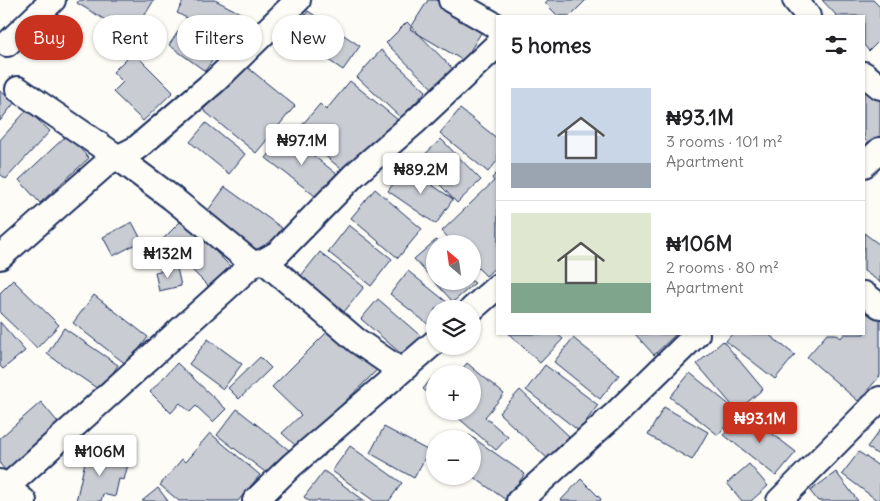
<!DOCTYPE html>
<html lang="en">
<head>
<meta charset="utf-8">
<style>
  :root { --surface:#fff; --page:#f6f6f6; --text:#202124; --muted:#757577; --line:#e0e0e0; --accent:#c8321e }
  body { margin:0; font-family:Delius,sans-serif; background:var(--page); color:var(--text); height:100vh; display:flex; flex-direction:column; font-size:19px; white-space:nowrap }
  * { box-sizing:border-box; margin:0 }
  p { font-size:16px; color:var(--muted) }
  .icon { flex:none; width:28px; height:28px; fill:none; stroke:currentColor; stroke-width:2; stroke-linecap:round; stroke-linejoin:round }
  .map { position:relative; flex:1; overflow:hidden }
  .panel { position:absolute; left:496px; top:15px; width:369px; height:320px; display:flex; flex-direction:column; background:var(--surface); border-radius:0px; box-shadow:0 1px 4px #0004 }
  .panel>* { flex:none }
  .guide { position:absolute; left:15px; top:15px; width:406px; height:45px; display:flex; gap:10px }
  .needle { width:32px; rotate:331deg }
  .tools { position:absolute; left:426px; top:235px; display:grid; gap:10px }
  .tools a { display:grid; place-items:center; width:55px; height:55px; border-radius:50%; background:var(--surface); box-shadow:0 1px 4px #0004; font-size:25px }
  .price { position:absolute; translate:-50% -42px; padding:0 11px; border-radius:5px; background:#fff; color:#222; font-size:16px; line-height:32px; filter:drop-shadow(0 1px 2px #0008) }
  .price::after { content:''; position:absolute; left:50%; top:30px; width:15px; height:11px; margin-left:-8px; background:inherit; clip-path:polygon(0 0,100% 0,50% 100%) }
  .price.current { background:var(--accent); color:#fff }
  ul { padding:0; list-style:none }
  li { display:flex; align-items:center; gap:15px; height:125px; padding:0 15px }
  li+li { border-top:1px solid var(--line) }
  li span { display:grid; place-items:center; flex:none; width:140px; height:100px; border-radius:0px; color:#555 }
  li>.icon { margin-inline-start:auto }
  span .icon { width:60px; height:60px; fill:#fffc; stroke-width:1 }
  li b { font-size:21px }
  h2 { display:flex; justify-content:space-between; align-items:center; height:60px; padding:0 15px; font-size:21px }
  .chip { padding:0 18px; border-radius:22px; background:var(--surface); box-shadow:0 1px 4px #0004; font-size:18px; line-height:45px }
  .chip.current { background:var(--accent); color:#fff }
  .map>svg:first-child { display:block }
  .building { fill:#c9ccd3; stroke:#1b2f5e }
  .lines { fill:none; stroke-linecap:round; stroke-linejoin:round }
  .minor-casing { stroke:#1b2f5e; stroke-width:28 }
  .minor { stroke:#fdfcf7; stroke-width:24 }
</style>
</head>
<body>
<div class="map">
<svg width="880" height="501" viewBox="0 0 880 501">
  <rect width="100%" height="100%" fill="#fdfcf7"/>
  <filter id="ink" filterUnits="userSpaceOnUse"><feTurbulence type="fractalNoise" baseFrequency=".02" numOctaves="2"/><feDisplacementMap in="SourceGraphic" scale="10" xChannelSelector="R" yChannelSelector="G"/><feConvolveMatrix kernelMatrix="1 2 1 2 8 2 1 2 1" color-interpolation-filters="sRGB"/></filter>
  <g filter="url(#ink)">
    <!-- building -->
    <path class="building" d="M79 0H154L132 36 77 3Z
      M184 0H215L244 15 231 40 177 13Z
      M428 0H438L484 28 464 61 410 29Z
      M548 0H586L570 16H558L545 3Z
      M822 0H873L880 7V40L869 51 864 45V16H837Z
      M308 11 360 46 343 70 291 35Z
      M407 22 453 69 433 89 386 43Z
      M182 26 218 52 205 71 169 45Z
      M381 50 426 91 401 118 357 77Z
      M133 52 173 92 143 121 113 92 123 82 113 72Z
      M242 63 295 106 256 153 203 110Z
      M350 81 398 120 376 146 371 142 346 173 296 132 320 104 326 110Z
      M864 82 880 98V137L871 146 864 139Z
      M0 91 15 102 0 121Z
      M460 109 498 139V160L488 172 440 133Z
      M27 110 50 131 6 179 0 174V140Z
      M206 123 245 154 229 174 190 142Z
      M286 134 338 175 319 199 266 158Z
      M67 135 89 158 40 203 19 180Z
      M441 139 481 180 457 203 418 161Z
      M405 167 453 199 436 224 388 191Z
      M498 172V265L486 276 472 262V244H454L442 231 494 181 492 178Z
      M225 187 282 228 263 254 206 213Z
      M375 189 422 229 398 258 351 218Z
      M183 219 230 266 209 287 162 240Z
      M132 222 142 241 113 256 103 237Z
      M349 225 392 259 371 286 328 252Z
      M864 233 880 245V282L864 271Z
      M436 240 439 244H435V281H472L475 283 453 302 414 259Z
      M320 252 364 287 344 312 300 277Z
      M177 268 181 286 159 291 155 272Z
      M408 271 453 307 451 309H435L434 329 390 294Z
      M13 280 59 325 37 348 0 313V293Z
      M94 295 148 337 127 365 73 323Z
      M378 299 423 338 406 358 361 319Z
      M868 307 880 318V376L858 401 807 357 827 334H836L841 338 844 334H864V311Z
      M0 322 25 351 3 369 0 366Z
      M333 326 377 370 298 448 282 433 301 415 272 387Z
      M64 328 118 365 101 391 47 354Z
      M509 334H557L563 339 540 363Z
      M635 334H676L654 355Z
      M732 334H768L795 355 775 379 726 341Z
      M573 338 619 375 600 399 554 362Z
      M208 339 242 364 223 389 189 364Z
      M723 341 763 389 737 411 697 364Z
      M260 357 271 368 239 399 228 388Z
      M177 363 226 409 213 422 196 406 190 412 180 403 171 413 150 392Z
      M467 363 504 394 485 417 508 437 496 450 450 411H472V374H458Z
      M545 365 598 405 579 431 526 390Z
      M690 373 737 411 718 435 670 397Z
      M431 379 435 383V399L423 389Z
      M520 390 569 436 547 458 499 413Z
      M41 402 62 427 8 473 0 464V438Z
      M664 407 708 432 692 460 648 435Z
      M237 409 289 450 269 475 217 435Z
      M743 411 796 452 776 476 724 435Z
      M384 427 429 451 414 478 370 453Z
      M880 430V456L867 447Z
      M210 433 260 475 238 501H179L160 485 182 459 185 462Z
      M469 435 525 474 506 500 472 476V439H467Z
      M350 446 402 483 389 501H374L332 471Z
      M88 449 111 455 110 460 128 464 124 480 119 479 115 497 103 494 101 501H76Z
      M859 452 880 467V501H878L842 474Z
      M749 464 768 486 751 501H742L727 483Z
      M324 471 365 501H309L304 497Z
      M836 472 858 501H818L810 491Z
      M581 479 601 499 600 501H560Z
      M158 488 168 501H142Z"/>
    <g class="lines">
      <!-- minor casing -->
      <g class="minor-casing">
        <path id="minor" d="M451 0 498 27
          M795 0 808 16
          M7 44 53 0
          M864 74 880 87
          M18 89 117 157 172 198 253 264
          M864 165 880 150
          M0 257 107 163C117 156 129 154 139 146L215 81 298 0
          M264 261 356 340 401 371
          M864 294 880 306
          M472 309 498 286
          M0 482 24 501
          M0 493 253 264 264 261 278 253 354 175 414 123 498 44
          M255 501 292 465 435 342
          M519 501 613 416 697 334
          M779 501 880 399"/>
      </g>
      <!-- minor -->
      <use href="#minor" class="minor"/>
    </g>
  </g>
</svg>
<div class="tools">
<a><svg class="needle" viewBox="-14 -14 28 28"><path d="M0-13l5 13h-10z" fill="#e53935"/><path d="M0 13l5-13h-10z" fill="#757577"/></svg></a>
<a><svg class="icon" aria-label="layers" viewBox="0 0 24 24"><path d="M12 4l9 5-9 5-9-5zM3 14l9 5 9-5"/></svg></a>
<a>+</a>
<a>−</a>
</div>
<b class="price" style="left:302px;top:166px">₦97.1M</b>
<b class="price" style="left:421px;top:195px">₦89.2M</b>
<b class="price" style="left:168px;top:279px">₦132M</b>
<b class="price current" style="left:760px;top:444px">₦93.1M</b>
<b class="price" style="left:100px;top:477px">₦106M</b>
<div class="guide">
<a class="chip current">Buy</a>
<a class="chip">Rent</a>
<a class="chip">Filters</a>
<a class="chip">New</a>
</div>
<section class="panel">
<h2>5 homes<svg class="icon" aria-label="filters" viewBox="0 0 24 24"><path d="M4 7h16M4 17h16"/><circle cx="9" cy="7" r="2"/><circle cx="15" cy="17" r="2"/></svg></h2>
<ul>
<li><span style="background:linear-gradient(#c9d6e8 75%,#9aa5b1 0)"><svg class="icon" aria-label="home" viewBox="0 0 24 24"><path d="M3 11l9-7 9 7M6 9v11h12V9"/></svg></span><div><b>₦93.1M</b><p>3 rooms · 101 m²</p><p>Apartment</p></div></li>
<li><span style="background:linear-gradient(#dfe7d0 70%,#7fa58c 0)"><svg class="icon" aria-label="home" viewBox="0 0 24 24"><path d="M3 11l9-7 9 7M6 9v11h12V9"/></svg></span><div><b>₦106M</b><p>2 rooms · 80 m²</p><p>Apartment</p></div></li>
</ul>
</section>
</div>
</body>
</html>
